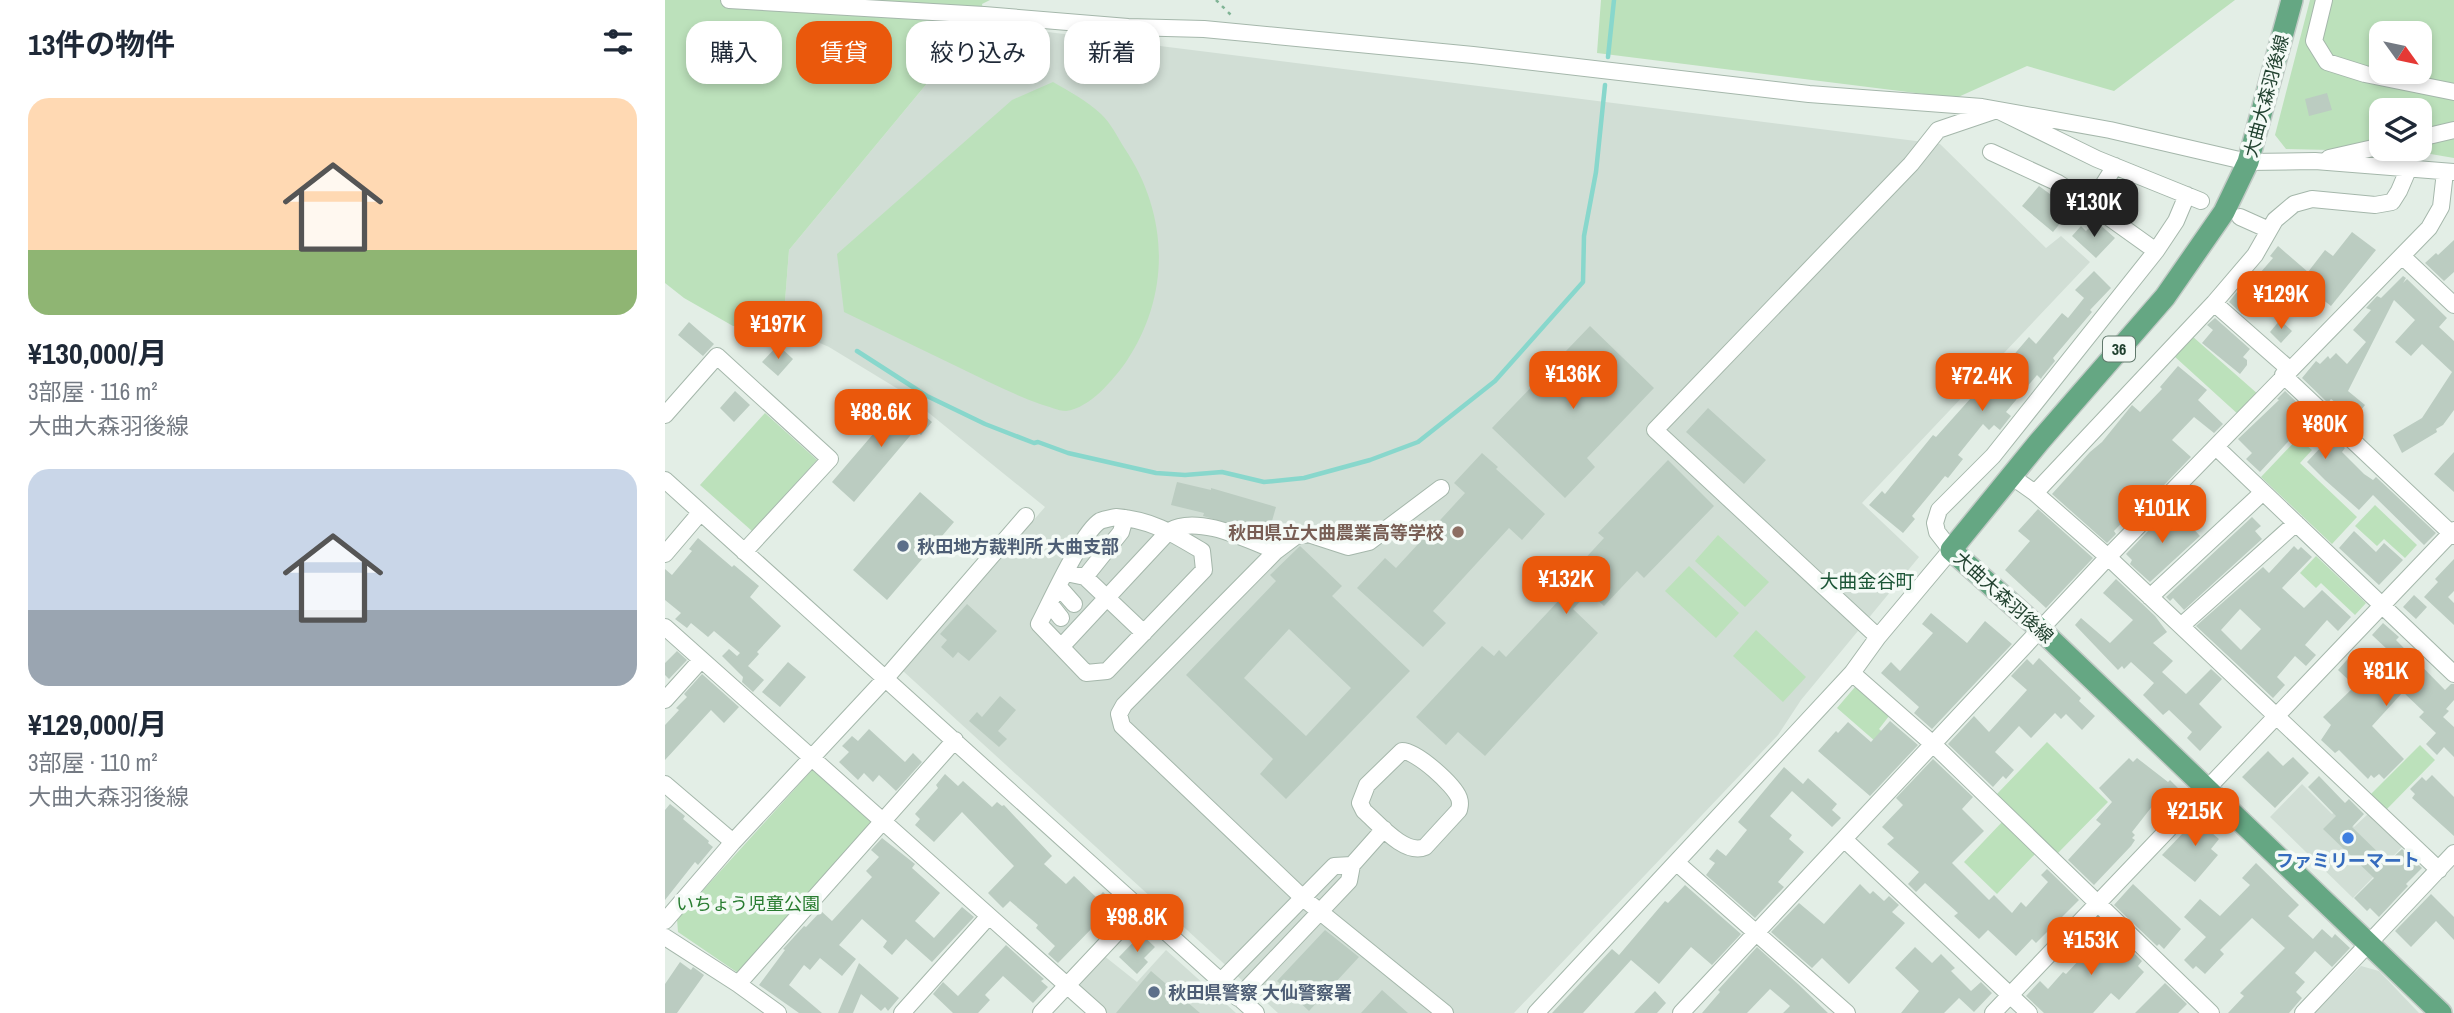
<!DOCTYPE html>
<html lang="ja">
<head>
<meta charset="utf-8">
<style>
  :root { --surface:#fff; --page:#f6f6f7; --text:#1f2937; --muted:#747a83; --accent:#ea580c }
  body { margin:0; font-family:"Archivo Narrow","Noto Sans JP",sans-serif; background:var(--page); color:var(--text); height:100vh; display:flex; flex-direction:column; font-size:26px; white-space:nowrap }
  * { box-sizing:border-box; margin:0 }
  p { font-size:23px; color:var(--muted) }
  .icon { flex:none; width:38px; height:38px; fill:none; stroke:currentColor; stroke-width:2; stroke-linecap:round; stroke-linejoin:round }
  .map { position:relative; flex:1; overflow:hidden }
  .details { display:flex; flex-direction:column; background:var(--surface); width:665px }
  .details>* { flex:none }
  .guide { position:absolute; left:21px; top:21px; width:665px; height:63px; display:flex; gap:14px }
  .needle { width:46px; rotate:123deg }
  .fabs { position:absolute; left:1704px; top:21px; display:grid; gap:14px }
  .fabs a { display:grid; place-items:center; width:63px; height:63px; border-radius:14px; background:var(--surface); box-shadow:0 4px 10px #0003; font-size:35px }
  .price { position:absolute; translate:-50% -60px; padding:0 16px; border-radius:14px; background:var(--accent); color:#fff; font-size:23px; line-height:46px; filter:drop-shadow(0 2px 4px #0008) }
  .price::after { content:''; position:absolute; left:50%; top:42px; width:21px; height:16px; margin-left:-10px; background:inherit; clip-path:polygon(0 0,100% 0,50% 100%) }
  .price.on { background:#222; color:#fff }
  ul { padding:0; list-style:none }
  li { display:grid; align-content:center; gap:14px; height:371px; padding:0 28px }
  li span { display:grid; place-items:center; height:217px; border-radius:21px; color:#555 }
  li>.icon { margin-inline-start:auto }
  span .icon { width:126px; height:126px; fill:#fffc; stroke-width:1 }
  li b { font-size:30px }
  h2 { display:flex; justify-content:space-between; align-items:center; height:84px; padding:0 28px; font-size:30px }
  .chip { padding:0 24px; border-radius:21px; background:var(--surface); box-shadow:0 4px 10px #0003; font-size:24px; line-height:63px }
  .chip.on { background:var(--accent); color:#fff }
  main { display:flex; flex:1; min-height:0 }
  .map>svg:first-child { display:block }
  .built { fill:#d1ded5 }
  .green { fill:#bce1bb; fill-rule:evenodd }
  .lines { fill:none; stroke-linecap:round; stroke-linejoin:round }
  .stream { stroke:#88d7cc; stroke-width:4.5 }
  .building { fill:#bbccc1; fill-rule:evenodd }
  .minor-casing { stroke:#a5b7ab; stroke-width:18 }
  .major-casing { stroke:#c1cac5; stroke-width:24 }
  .path { stroke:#81b496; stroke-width:2.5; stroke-dasharray:3.5 5; stroke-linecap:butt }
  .minor { stroke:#fff; stroke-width:16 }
  .major { stroke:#65a783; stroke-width:21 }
  .education-dot { fill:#8d6e63; stroke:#f4faf6; stroke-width:2.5 }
  .service-dot { fill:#5c6f8a; stroke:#f4faf6; stroke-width:2.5 }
  .shop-dot { fill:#3f7fe0; stroke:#f4faf6; stroke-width:2.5 }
  .labels { text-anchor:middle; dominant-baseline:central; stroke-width:7; stroke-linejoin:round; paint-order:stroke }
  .shield { fill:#f4faf6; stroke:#60786b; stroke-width:2 }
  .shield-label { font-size:16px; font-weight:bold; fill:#21412f }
  .street-label { font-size:18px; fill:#21412f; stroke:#f4faf6 }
  .education-label { font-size:18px; font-weight:bold; fill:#785e54; stroke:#f4faf6; text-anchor:end }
  .service-label { font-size:18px; font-weight:bold; fill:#4e5e75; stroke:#f4faf6; text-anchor:start }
  .shop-label { font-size:18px; font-weight:bold; fill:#366cbe; stroke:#f4faf6 }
  .park-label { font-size:18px; fill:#287c30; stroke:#f4faf6 }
  .neighbourhood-label { font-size:19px; fill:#1b5536; stroke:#f4faf6 }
</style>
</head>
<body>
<main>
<section class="details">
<h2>13件の物件<svg class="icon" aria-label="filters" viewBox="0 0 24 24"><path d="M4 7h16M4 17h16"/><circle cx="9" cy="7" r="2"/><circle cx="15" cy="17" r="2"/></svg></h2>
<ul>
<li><span style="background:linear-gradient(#ffd9b3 70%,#8fb573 0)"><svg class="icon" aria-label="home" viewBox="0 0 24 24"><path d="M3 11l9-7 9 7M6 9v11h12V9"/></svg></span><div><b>¥130,000/月</b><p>3部屋 · 116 m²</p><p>大曲大森羽後線</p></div></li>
<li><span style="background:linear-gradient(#c9d6e8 65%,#9aa5b1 0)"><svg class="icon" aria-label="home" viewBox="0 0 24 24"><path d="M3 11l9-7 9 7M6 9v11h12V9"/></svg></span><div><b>¥129,000/月</b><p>3部屋 · 110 m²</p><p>大曲大森羽後線</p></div></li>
</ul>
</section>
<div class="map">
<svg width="1789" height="1013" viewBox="0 0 1789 1013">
  <rect width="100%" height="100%" fill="#e3eee6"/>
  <!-- built -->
  <path class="built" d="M312 23 1275 144 1381 248 1396 236 1425 262 1197 503 1254 557 1136 700 1113 735 849 1013H613L238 671 380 507 238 392 164 347 118 327 124 250Z
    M1637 784 1667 814 1672 810 1689 827 1703 814 1737 847 1688 898 1605 817Z
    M501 950 571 1013H442L415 989 414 982 438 955 472 982Z
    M1696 966 1714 971 1754 1013H1649Z"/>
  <!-- green -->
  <path class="green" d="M0 0H325L317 4 319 15 312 23 124 250 118 327 68 326 19 298 0 283Z
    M936 0H1570L1449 91 1362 66 1291 98 932 53Z
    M1645 0H1789V158L1754 152 1621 149 1610 135ZM1717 33H1755V72H1717ZM1717 110H1755V149H1717Z
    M388 82C404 91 422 101 436 114 446 123 453 138 460 149 504 215 506 295 461 362 448 380 425 408 401 411 393 411 383 406 375 404 347 394 320 380 293 367 255 349 217 330 179 312L172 254 347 100Z
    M1527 336 1594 395 1575 416 1509 356Z
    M100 413 152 460 87 531 35 485Z
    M1633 438 1647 450 1635 463 1692 517 1667 544 1596 477Z
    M1710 505 1752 545 1740 558 1719 539 1712 546 1690 526Z
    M1053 535 1104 582 1080 607 1030 561Z
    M1651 556 1701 603 1690 615 1656 583 1651 588 1635 573Z
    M1024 566 1074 613 1051 638 1000 591Z
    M1091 630 1141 677 1118 702 1068 656Z
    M1190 687 1224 716 1214 729 1233 746 1226 755 1172 708Z
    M1382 742 1443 802 1392 854 1331 795Z
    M1755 745 1770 760 1721 810 1706 794Z
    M148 769 211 824 76 975 13 932 12 919Z
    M1338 821 1371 853 1332 894 1299 862Z"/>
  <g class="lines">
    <!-- stream -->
    <path class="stream" d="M943 57 949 0
      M192 351 262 396 320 424 369 443 373 442 403 453 491 473 520 475 557 472 599 482 639 478 705 460 753 442 830 381 918 282 919 236 931 172 940 85"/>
  </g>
  <!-- building -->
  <path class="building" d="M1662 93 1667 110 1644 116 1640 99Z
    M1374 186 1400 205 1391 216 1397 221 1388 232 1357 206Z
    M1429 223 1431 225 1433 223 1450 238 1431 258 1407 236 1416 226 1421 231Z
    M1687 232 1711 250 1666 306 1635 282 1625 294 1622 291 1603 311 1591 300 1577 314 1564 302 1572 292 1574 294 1582 288 1608 258 1605 256 1613 246 1643 272 1660 250 1668 256Z
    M1789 240V272L1779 281 1760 263 1771 253 1773 255Z
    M1429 271 1446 288 1425 310 1427 312 1388 358 1390 361 1377 377 1376 379 1372 375 1341 412 1346 416 1335 430 1329 425 1324 430 1318 424 1293 455 1298 459 1283 478 1280 476 1247 516 1250 519 1238 533 1204 505 1217 491 1220 494 1268 435 1271 437 1314 389 1321 394 1337 374 1334 372 1364 337 1371 344 1397 313 1403 318 1419 298 1410 290Z
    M1738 276 1741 278 1738 283 1742 279 1782 318 1774 327 1789 341V410L1778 425 1771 429 1772 432 1737 453 1728 435 1757 418 1787 372 1757 344 1746 356 1730 342 1750 320 1729 300 1683 391 1700 405 1690 418 1666 399 1663 403 1637 378 1651 361 1655 364 1663 356 1665 359 1671 353 1682 364 1701 342 1688 330 1706 310 1701 308 1712 296 1716 298Z
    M1550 318 1585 349 1578 357 1582 360V365L1575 374 1537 343 1548 330 1542 325Z
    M1615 320 1627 331 1616 343 1605 332Z
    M24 322 49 344 38 356 13 335Z
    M925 326 989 388 922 458 930 467 900 498 827 428Z
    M113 345 128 359 113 376 97 362Z
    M1513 366 1542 390 1533 400 1558 424 1549 433 1529 417 1507 440 1526 457 1478 507 1475 504 1449 531 1451 534 1442 543 1387 494 1425 452 1437 442 1467 405 1475 412 1497 389 1495 387Z
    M70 391 85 405 69 422 55 408Z
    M1620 391 1680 448 1677 452 1699 474 1708 480 1711 477 1771 533 1759 545 1708 495 1694 510 1660 480 1642 462 1658 445 1639 428 1636 432 1634 430 1595 472 1581 459 1587 453 1573 439 1614 400 1612 399Z
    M239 398 267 422 256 435 250 430 189 502 167 482Z
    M1043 408 1101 460 1079 484 1021 432Z
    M1789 452V492L1769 474Z
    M817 453 833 467 831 469 880 514 857 540 844 528 768 611 781 623 758 647 692 588 720 558 731 568 800 493 789 483Z
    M1003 460 1049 506 979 578 972 571 939 606 924 592 908 609 933 633 820 756 793 732 781 745 751 717 817 646 829 656 834 650 841 657 911 582 904 576 939 538 933 533Z
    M512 482 546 490V488L611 507 603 535 538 516 539 513 506 505Z
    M255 492 289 522 222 600 188 570Z
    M1507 506 1535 536 1485 582 1465 564 1467 560 1461 554Z
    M1373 509 1428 558 1381 608 1340 570 1365 541 1353 531Z
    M1587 517 1596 526 1590 531 1597 539 1519 610 1508 598 1505 601 1501 597Z
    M1689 531 1711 552 1719 543 1738 560 1714 585 1674 548Z
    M33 538 67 567 69 565 94 586 85 597 116 626 92 652 94 654 83 666 99 680 88 692 77 682 78 677 57 656 64 649 72 656 75 653 49 631 43 637 26 623 22 628 10 619 16 613 0 600V569L7 575 27 551 24 549Z
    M635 546 677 586 667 596 745 671 621 799 595 774 608 759 521 675 611 581 605 575ZM624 629 686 688 641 736 579 678Z
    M1629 546 1633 550 1636 547 1647 557 1617 588 1639 608 1657 590 1686 617 1673 631 1662 620 1640 645 1651 655 1641 666 1630 656 1612 677 1620 685 1608 698 1531 626 1598 567 1604 573ZM1575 609 1596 629 1576 650 1556 630Z
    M1789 559V591L1783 597 1789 603V625L1759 597 1773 582 1770 579Z
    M1451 579 1490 616 1502 632 1488 643 1508 661 1497 672 1521 694 1546 669 1557 679 1534 704 1557 727 1535 751 1522 738 1527 732 1504 710 1498 715 1478 695 1489 683 1466 662 1459 669 1457 666 1453 670 1410 625 1416 618 1445 643 1468 620 1438 593Z
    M1749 595 1762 607 1751 619 1738 607Z
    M302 604 332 631 304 661 293 652 288 658 276 647 282 640 275 634Z
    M1266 613 1302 643 1320 621 1347 644 1267 729 1249 713 1254 707 1216 673 1226 662 1235 671 1268 633 1257 624Z
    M1718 623 1734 637 1731 640 1780 690 1786 684H1789V700L1781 709 1784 711 1778 717 1789 727V757L1779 747 1772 755 1761 744 1771 733 1754 717 1759 712 1738 692 1707 726 1739 759 1719 779 1714 774 1709 778 1706 775 1703 779 1674 750 1670 753 1656 740 1666 725 1658 717 1690 686 1673 670 1688 653 1706 670 1724 651 1707 635Z
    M12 651 22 660 4 679 0 675V663Z
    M1374 658 1416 698 1414 701 1430 716 1417 730 1401 714 1396 719 1390 713 1366 738 1354 726 1330 752 1349 770 1341 779 1338 776 1328 787 1283 744 1309 716 1324 732 1362 690 1346 676 1362 659 1368 665Z
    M123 662 141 677 115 707 97 692Z
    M37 674 74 707 59 723 46 710 0 760V725L14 710 11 708 22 697 19 694Z
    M335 696 351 710 333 731 342 739 334 747 304 721 312 712 317 717Z
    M1225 721 1253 745 1205 796 1153 751 1171 731 1173 733 1183 722 1206 742Z
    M204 729 240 762 248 753 257 762 231 791 214 775 208 782 199 773 193 780 174 762 184 752 177 746 187 736 193 741Z
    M1603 751 1618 766 1628 757 1644 773 1610 808 1577 777Z
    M1464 758 1468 762 1472 758 1503 782 1505 780 1517 792 1498 813 1489 804 1467 832 1470 835 1467 838 1470 840 1466 846 1429 885 1403 860 1436 824 1431 820 1447 802 1434 788Z
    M1268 759 1308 797 1297 809 1319 831 1287 863 1324 900 1329 895 1347 913 1356 902 1361 907 1383 882 1376 875 1382 869 1414 900 1371 943 1367 939 1351 956 1323 930 1314 939 1289 916 1293 913 1260 883 1251 892 1243 884 1254 872 1222 844 1229 838 1217 827 1238 805 1231 798Z
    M1119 767 1138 784 1143 778 1172 804 1167 810 1176 818 1167 827 1127 791 1105 816 1127 835 1124 839 1139 852 1113 882 1119 887 1090 918 1041 875 1050 863 1044 859 1052 849 1061 856 1082 830 1073 822Z
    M280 774 293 786 298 781 327 807 332 802 337 806 339 805 387 856 379 864 401 884 409 876 432 898 438 892 455 908 438 926 434 921 393 963 383 954 390 946 371 928 373 925 345 901 338 908 323 893 349 866 297 812 269 842 250 825 255 819 250 814 273 788 271 785Z
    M1767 775 1789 797V836L1747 798 1750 794 1745 789 1757 777 1761 781Z
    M1654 776 1680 803 1684 799 1699 814 1687 827 1723 862 1737 849 1757 868 1741 884 1743 886 1714 917 1705 908 1702 911 1689 898 1709 878 1658 829 1671 816 1643 787Z
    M5 804 20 816 18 819 44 841 43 843 48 847 33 865 30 862 0 900V810Z
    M1539 811 1553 825 1547 833 1554 839 1546 849 1553 855 1530 882 1497 855Z
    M217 838 250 864 247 868 275 893 250 921 269 938 297 907 309 917 267 962 241 939 227 955 218 947 222 941 197 919 174 945 191 959 177 976 155 958 145 970 139 965 124 985 157 1013H134L94 985 120 950 118 949 139 926 141 927 156 911 167 921 207 877 201 871 214 857 206 850Z
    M1591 863 1634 905 1623 916 1648 939 1657 929 1667 938 1670 934 1685 948 1667 967 1650 951 1630 973 1640 982 1631 992 1637 998 1624 1013H1563L1579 996 1575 993 1620 948 1587 918 1555 950 1559 954 1540 974 1531 966 1528 969 1519 960 1541 937 1519 917 1535 899 1555 916 1585 885 1577 878Z
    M1195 884 1205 894 1208 891 1219 901 1224 896 1234 905 1227 912 1240 923 1184 984 1157 958 1147 968 1106 932 1134 903 1159 924Z
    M1468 884 1516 929 1499 949 1494 944 1492 946 1449 905Z
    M1020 885 1076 934 1047 965 1026 947 994 984 966 960 918 1013H887L947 949 954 955 1000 901 1003 903Z
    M1766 894 1789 917V940L1771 921 1746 947 1730 931Z
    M1433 918 1477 961 1473 966 1479 972 1454 1000 1446 993 1428 1013H1379L1361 996 1375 981 1383 989 1398 972 1401 974 1432 941 1428 937 1430 935 1424 927Z
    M660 930 694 957 644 1011 612 981Z
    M476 934 490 947 479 958 483 962 472 974 454 957Z
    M341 945 379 979 376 981 383 987 368 1003 338 976 320 995 325 1000 313 1013H288L268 994 278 982 293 996Z
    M1092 947 1133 984 1163 1013H1118L1125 1006 1105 989 1082 1013H1037L1055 992 1053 990Z
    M1250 947 1267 963 1276 954 1290 968 1286 971 1306 991 1316 982 1327 993 1309 1012 1294 998 1279 1013H1236L1254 991 1230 968Z
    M15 962 26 970 28 967 39 975 12 1013H0V984Z
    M194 963 234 998 223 1011 220 1007 216 1011 196 994 188 1013H173Z
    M486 971 535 1013H451Z
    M1500 983 1522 1004 1513 1013H1470Z
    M717 990 743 1013H696Z
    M990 991 1001 1003 992 1013H969Z"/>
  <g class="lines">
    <!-- minor casing -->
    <g class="minor-casing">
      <path id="minor" d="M64 0 319 15 463 27 539 29 808 55 1144 94 1317 107 1445 130 1583 162 1650 161 1789 172
        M1659 0 1649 41 1662 62 1700 74 1789 92
        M1755 138 1789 130
        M1326 152 1393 183 1421 201 1491 251
        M1664 158 1717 146
        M1426 204 1450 166
        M1575 217 1604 230
        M1737 256 1789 305
        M1549 303 1624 369
        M1618 375 1789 536
        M0 415 52 356 165 459 79 552
        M1551 447 1789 674
        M1346 476 1370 493 1549 303 1590 255 1610 220 1629 204 1647 199 1710 205 1727 202 1734 191 1743 170
        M0 480 591 1013
        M776 488 704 542 683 547 643 534 631 536 611 551 459 705 454 714 457 726 638 898 780 1013
        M1370 493 1443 557 1774 870
        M451 517C487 520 507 533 537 551L539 570 442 671 421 673 374 624C385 603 417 532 435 521 440 519 447 518 451 517Z
        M0 554 35 513
        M401 573 420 577 479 633
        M420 577 456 532 460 518
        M394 587 409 604
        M1485 597 1598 492
        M385 604 396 618
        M1516 626 1631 523
        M0 627 433 1013
        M1213 637 990 430 1246 164 1273 130 1332 110 1432 159 1536 201
        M396 647 504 531C532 514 583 540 611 551
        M1187 673 1269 745 1546 1013
        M0 700 36 660
        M737 751C752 751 789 785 794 798 796 804 795 804 794 810L760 847C740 856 713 823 699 811L695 803 702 785Z
        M0 784 68 842
        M1180 840 1364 1013
        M1012 863 1182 1013
        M0 921 68 842 220 679 361 516
        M0 937 73 984 113 1013
        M555 982 669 866 687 865
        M73 984 290 740
        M573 998 684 881 687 865 719 829
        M237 1013 324 916
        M376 1013 474 909
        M871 1013 1187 673 1213 637 1286 550 1272 532 1270 523 1274 510 1328 456 1491 251 1511 221 1522 195
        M1016 1013 1443 557 1764 228 1776 207 1780 172
        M1328 1013 1789 530
        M1638 1013 1789 853"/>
    </g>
    <!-- major casing -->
    <g class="major-casing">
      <path id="major" d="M1627 0 1583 162 1559 212 1500 297 1374 442 1286 550 1376 630 1776 1013"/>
    </g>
    <!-- path -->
    <path class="path" d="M551 0 566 15"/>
    <!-- minor -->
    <use href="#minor" class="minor"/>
    <!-- major -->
    <use href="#major" class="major"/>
  </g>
  <!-- markers -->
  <circle class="education-dot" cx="793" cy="532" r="7"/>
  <g class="service-dot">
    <circle cx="238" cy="546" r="7"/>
    <circle cx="489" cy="992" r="7"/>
  </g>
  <circle class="shop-dot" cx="1683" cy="838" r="7"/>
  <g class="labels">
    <!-- shield labels -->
    <rect class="shield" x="1438" y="336.5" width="32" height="25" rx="5"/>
    <g class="shield-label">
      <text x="1454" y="349">36</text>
    </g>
    <!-- street labels -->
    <g class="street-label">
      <text transform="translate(1601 96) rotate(-75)">大曲大森羽後線</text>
      <text transform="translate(1339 597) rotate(42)">大曲大森羽後線</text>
    </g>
    <!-- education labels -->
    <g class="education-label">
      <text x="779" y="532">秋田県立大曲農業高等学校</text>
    </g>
    <!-- service labels -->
    <g class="service-label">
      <text x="252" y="546">秋田地方裁判所 大曲支部</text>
      <text x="503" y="992">秋田県警察 大仙警察署</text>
    </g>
    <!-- shop labels -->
    <g class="shop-label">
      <text x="1683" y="860">ファミリーマート</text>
    </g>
    <!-- park labels -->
    <g class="park-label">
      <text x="83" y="903">いちょう児童公園</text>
    </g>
    <!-- neighbourhood labels -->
    <g class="neighbourhood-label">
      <text x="1202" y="581">大曲金谷町</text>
    </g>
  </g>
</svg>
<div class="fabs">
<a><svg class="needle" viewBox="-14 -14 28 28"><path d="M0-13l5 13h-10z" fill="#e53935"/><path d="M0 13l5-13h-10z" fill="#747a83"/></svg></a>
<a><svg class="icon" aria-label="layers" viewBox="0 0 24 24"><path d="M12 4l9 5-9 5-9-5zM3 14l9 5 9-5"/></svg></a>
</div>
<b class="price on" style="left:1429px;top:239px">¥130K</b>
<b class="price" style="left:1616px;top:331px">¥129K</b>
<b class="price" style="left:113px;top:361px">¥197K</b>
<b class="price" style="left:908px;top:411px">¥136K</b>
<b class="price" style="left:1317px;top:413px">¥72.4K</b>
<b class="price" style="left:216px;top:449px">¥88.6K</b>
<b class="price" style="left:1660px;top:461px">¥80K</b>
<b class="price" style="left:1497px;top:545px">¥101K</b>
<b class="price" style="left:901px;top:616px">¥132K</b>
<b class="price" style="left:1721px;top:708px">¥81K</b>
<b class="price" style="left:1530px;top:848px">¥215K</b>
<b class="price" style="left:472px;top:954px">¥98.8K</b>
<b class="price" style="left:1426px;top:977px">¥153K</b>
<div class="guide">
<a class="chip">購入</a>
<a class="chip on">賃貸</a>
<a class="chip">絞り込み</a>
<a class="chip">新着</a>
</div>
</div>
</main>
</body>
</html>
